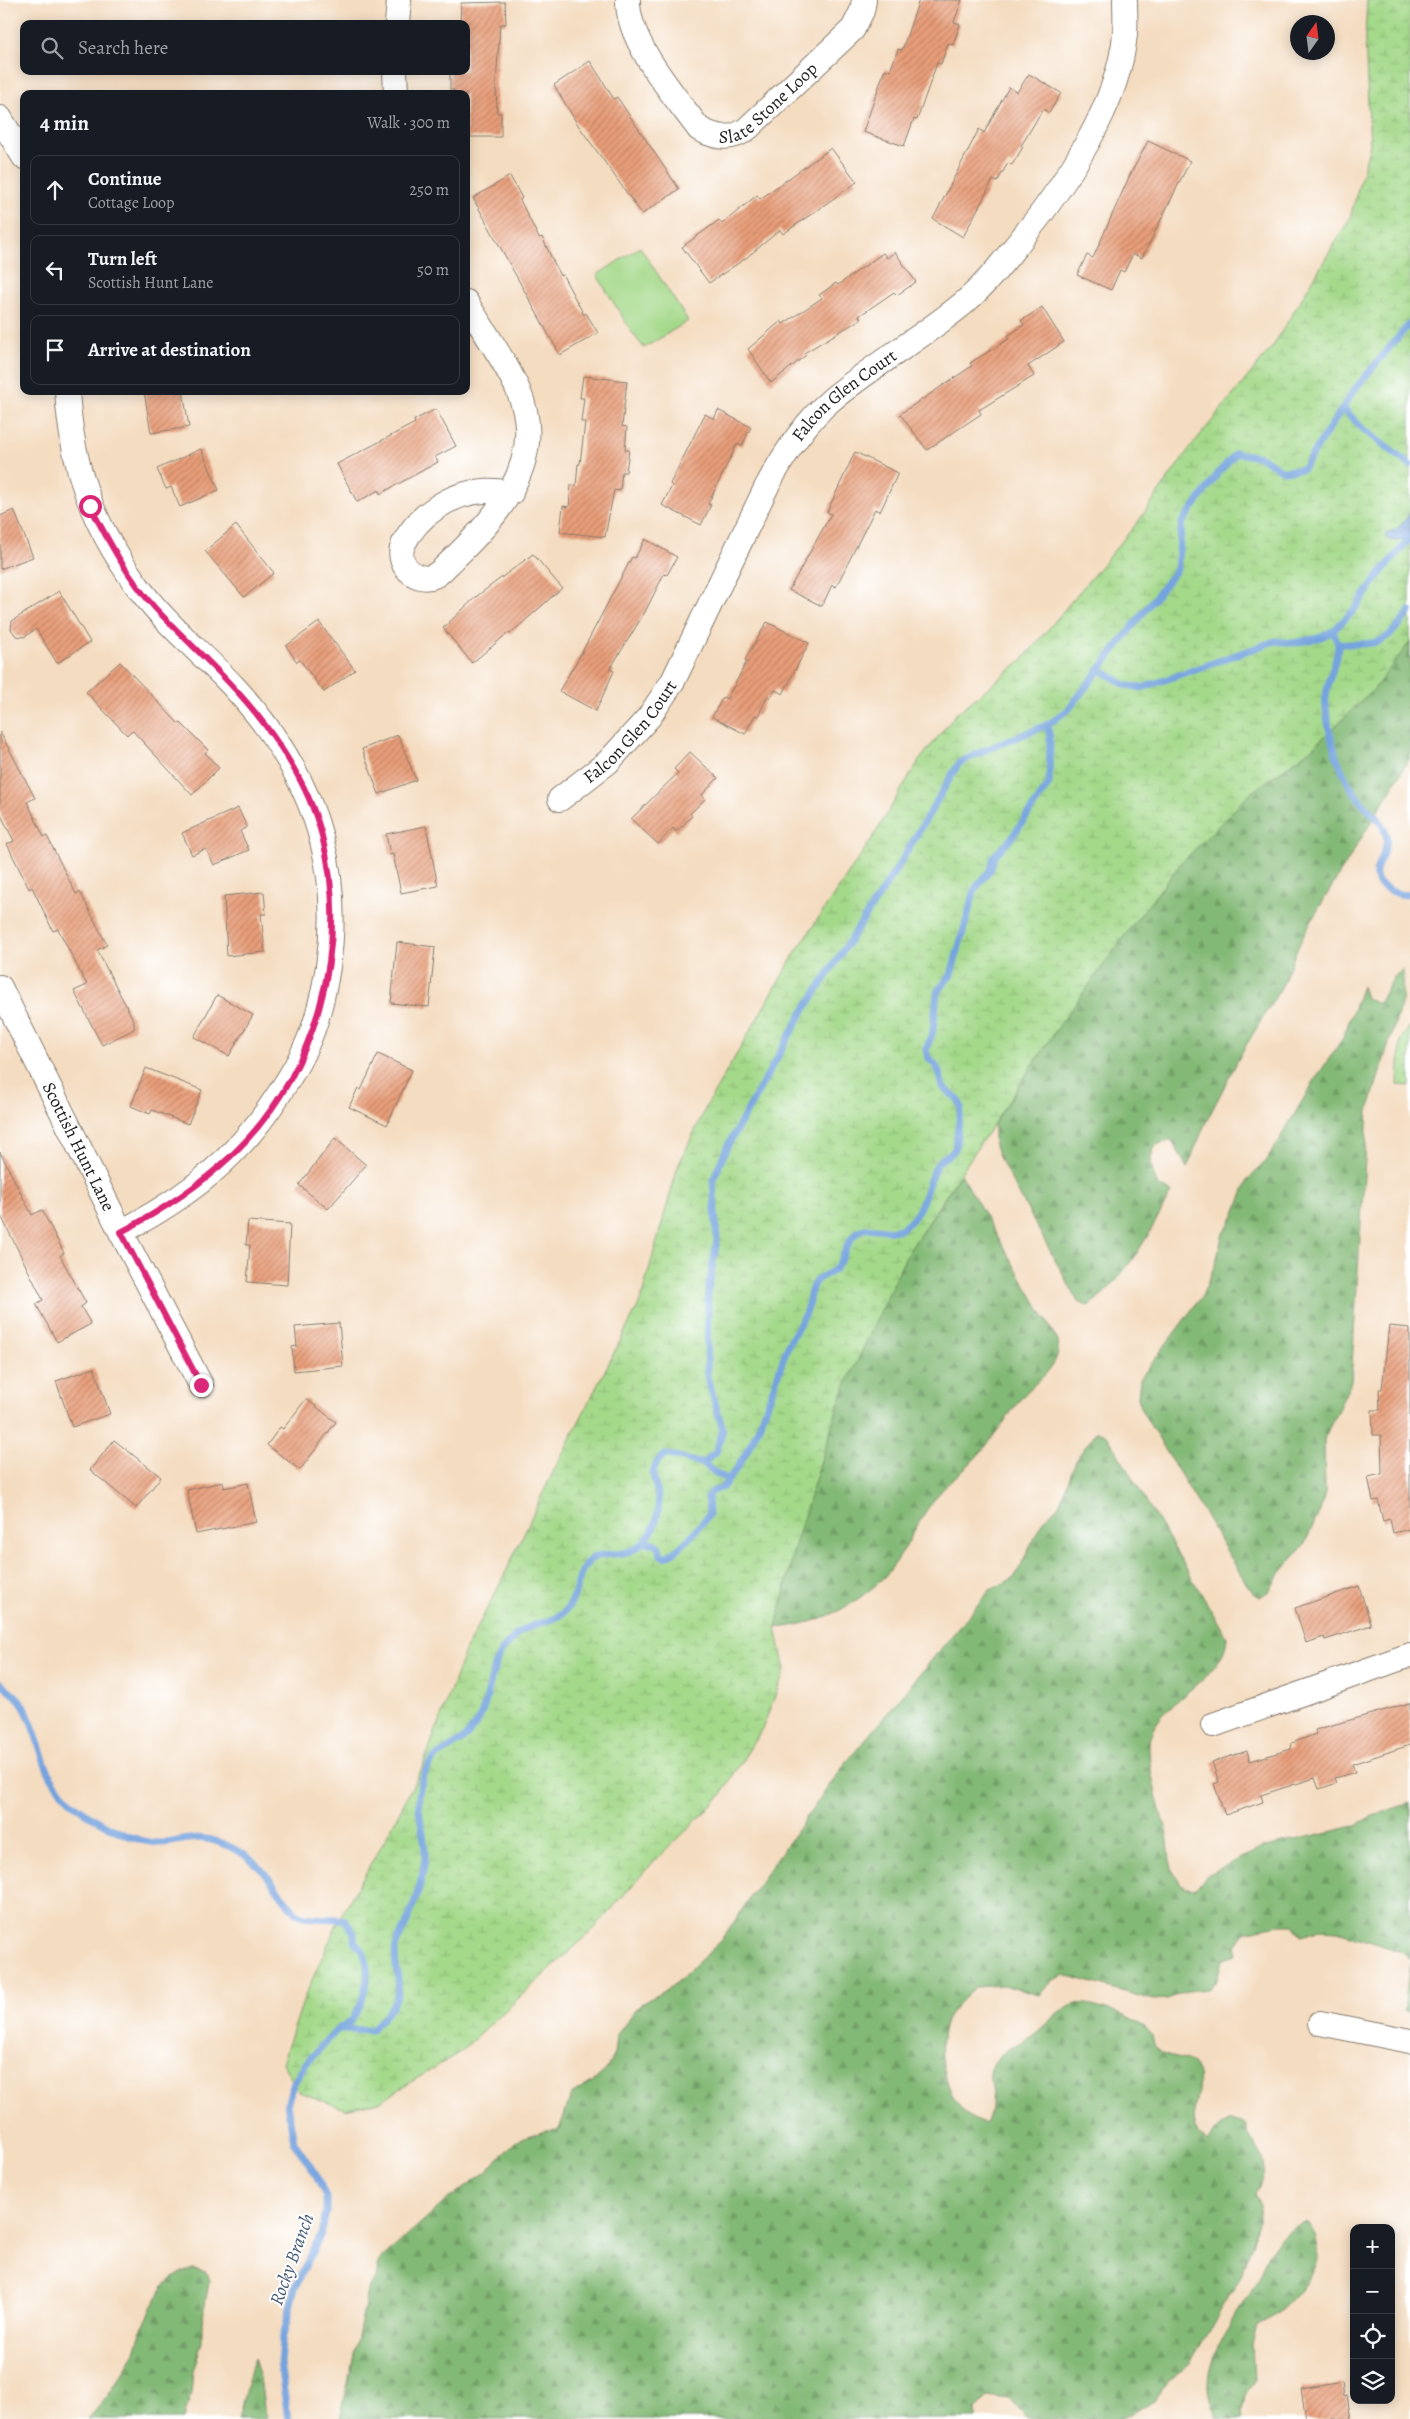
<!DOCTYPE html>
<meta charset="utf-8">
<style>
body{margin:0;font-family:Alegreya,serif;background:#242831;color:#f1f3f6}
.controls{position:absolute;right:15px;bottom:15px;display:grid;overflow:hidden;border-radius:10px;box-shadow:0 2px 12px #0003}
.controls button{width:45px;height:45px;display:grid;place-items:center;padding:0;border:0;border-bottom:1px solid #363941;background:#171b24;color:#f1f3f6;font:25px sans-serif}
.compass{position:absolute;left:1290px;top:15px;width:45px;height:45px;border-radius:50%;background:#171b24;box-shadow:0 2px 12px #0003;rotate:14deg}
.stop{position:absolute;width:15px;height:15px;margin:-11px;border:4px solid #db2777;border-radius:50%;background:#fff}
.stop.end{background:#db2777;border-color:#fff;box-shadow:0 1px 5px #0008}
.list{margin:0;padding:0;list-style:none}
h2{display:flex;justify-content:space-between;align-items:center;height:65px;margin:0;padding:0 20px;font-size:21px}
h2 small{font-size:16px;font-weight:400;color:#9ea1a6}
.list li{display:grid;grid-template-columns:32px 1fr auto;gap:15px;align-items:center;box-sizing:border-box;height:70px;margin:0 10px 10px;padding:0 10px;border:1px solid #363941;border-radius:10px}
.list b{display:block;font-size:19px;white-space:nowrap}
.list p{margin:0;font-size:16px;white-space:nowrap;color:#9ea1a6}
.list em{font-size:16px;font-style:normal;color:#9ea1a6}
.icon{flex:none;width:28px;height:28px;fill:none;stroke:currentColor;stroke-width:2;stroke-linecap:round;stroke-linejoin:round}
.map{position:relative;flex:none;width:1410px;height:2419px;overflow:hidden}
.search{position:absolute;background:#171b24;box-shadow:0 2px 12px #0003;left:20px;top:20px;width:450px;height:55px;display:flex;align-items:center;gap:12px;box-sizing:border-box;padding:0 18px;border-radius:10px;color:#9ea1a6;font-size:19px}
.panel{position:absolute;background:#171b24;box-shadow:0 2px 12px #0003;left:20px;top:90px;width:450px;height:305px;border-radius:10px}
.map>svg:first-child{display:block}
.green{fill:url(#green-dots);stroke:#607a53}
.forest{fill:url(#forest-firs);stroke:#506a49}
.wetland{fill:url(#wetland-marsh);stroke:#607a53}
.pitch{fill:#a4d98a;stroke:#607a53}
.water{fill:url(#water-waves);stroke:#48607d}
.lines{fill:none;stroke-linecap:round;stroke-linejoin:round}
.stream{stroke:#75a3de;stroke-width:7}
.building{fill:url(#building-hatch)}
.minor-casing{stroke:#887c6e;stroke-width:26}
.minor{stroke:#fff;stroke-width:24}
.route{stroke:#db2777;stroke-width:6}
.labels{text-anchor:middle;stroke-width:4;stroke-linejoin:round;paint-order:stroke}
.street-label{font-size:18px;fill:#1c1c1c;stroke:#fff}
.water-label{font-size:19px;font-style:italic;fill:#445973;stroke:#fff}
</style>
<div class="map">
<svg width="1410" height="2419" viewBox="0 0 1410 2419">
<defs>
<pattern id="green-dots" width="8" height="8" patternUnits="userSpaceOnUse" patternTransform="scale(1.25)"><rect width="8" height="8" fill="#a4d98a"/><path d="M2 2h.1M6 6h.1" fill="none" stroke="#8dba76" stroke-width="1.8" stroke-linecap="round"/></pattern>
<pattern id="forest-firs" width="22" height="20" patternUnits="userSpaceOnUse" patternTransform="scale(1.25)"><rect width="22" height="20" fill="#83b976"/><path d="M5 1l3.5 6h-7zM16 11l3.5 6h-7z" fill="#719e66"/></pattern>
<pattern id="wetland-marsh" width="20" height="14" patternUnits="userSpaceOnUse" patternTransform="scale(1.25)"><rect width="20" height="14" fill="#a4d98a"/><path d="M1 5h8M5 5V1M11 12h8M15 12V8" fill="none" stroke="#8dba76"/></pattern>
<pattern id="water-waves" width="16" height="10" patternUnits="userSpaceOnUse" patternTransform="scale(1.25)"><rect width="16" height="10" fill="#75a3de"/><path d="M0 5q4-4 8 0t8 0" fill="none" stroke="#5f84b3"/></pattern>
<pattern id="building-hatch" width="6" height="6" patternUnits="userSpaceOnUse" patternTransform="scale(1.25)"><rect width="6" height="6" fill="#e99e79"/><path d="M-1 1l2-2M0 6l6-6M5 7l2-2" fill="none" stroke="#bc8062"/></pattern>
</defs>
<rect width="100%" height="100%" fill="#fff"/>
<filter id="ink" filterUnits="userSpaceOnUse"><feTurbulence type="fractalNoise" baseFrequency=".02" numOctaves="2"/><feDisplacementMap in="SourceGraphic" scale="10" xChannelSelector="R" yChannelSelector="G"/><feConvolveMatrix kernelMatrix="1 2 1 2 8 2 1 2 1" color-interpolation-filters="sRGB"/></filter>
<filter id="wash" filterUnits="userSpaceOnUse"><feTurbulence type="fractalNoise" baseFrequency=".0096" numOctaves="4" result="noise"/><feDisplacementMap in="SourceGraphic" scale="20" xChannelSelector="R" yChannelSelector="G"/><feGaussianBlur stdDeviation="1.12" result="paint"/><feColorMatrix in="noise" values="0 0 0 0 0 0 0 0 0 0 0 0 0 0 0 0 0 1.4 0 .05"/><feComposite in="paint" operator="in"/></filter>
<g filter="url(#wash)">
<rect width="100%" height="100%" fill="#f4dcc0"/>
<path class="green" d="M1410 1026V1086L1398 1085 1400 1041Z"/>
<g class="forest">
<path d="M1410 642V758L1311 921 1296 951 1282 986 1242 1052 1205 1124 1187 1168 1172 1140 1156 1145C1147 1158 1152 1172 1158 1186L1171 1192C1153 1229 1123 1283 1088 1306L1078 1302 1000 1159 994 1143V1124L1054 1033 1133 924 1182 862 1252 792 1310 750 1374 689Z"/>
<path d="M1403 969 1402 1001 1368 1111 1351 1382 1324 1439 1325 1492 1320 1511 1304 1545 1281 1572 1269 1591 1260 1597 1254 1594 1246 1583 1143 1413 1138 1398 1140 1379 1202 1296 1216 1262 1223 1233 1234 1216 1248 1180 1267 1160 1316 1078 1343 1038 1362 986 1366 998 1379 1003 1394 977Z"/>
<path d="M961 1174 1058 1341C1063 1367 1033 1382 1019 1401 1006 1418 995 1437 980 1453 965 1470 946 1483 933 1501 913 1527 903 1561 878 1583 846 1611 818 1624 776 1628L795 1545 841 1396 907 1254Z"/>
<path d="M1097 1431 1108 1437 1227 1637C1225 1679 1162 1698 1150 1737 1145 1756 1159 1808 1165 1827 1173 1853 1163 1862 1184 1887L1195 1889 1207 1875 1262 1848 1354 1826 1372 1816 1410 1803V1960L1402 1952 1338 1931 1320 1930 1302 1936 1294 1925H1278L1244 1932 1235 1946 1237 1955 1222 1960 1216 1982 1208 1989 1188 1991 1167 1999 1153 2000 1065 1975 1053 1980 1039 1995 1003 1985 975 1987C966 1997 949 2010 945 2023 936 2052 945 2099 970 2117 974 2120 980 2122 984 2124 1002 2100 984 2084 992 2066 1002 2047 1022 2045 1037 2032 1049 2022 1060 2008 1077 2004 1090 2000 1142 2021 1150 2032 1154 2037 1152 2044 1157 2049 1166 2059 1186 2054 1194 2066 1208 2086 1185 2115 1197 2132 1200 2136 1205 2139 1209 2142 1215 2131 1218 2126 1231 2120L1245 2124C1254 2155 1278 2158 1255 2193L1261 2203 1259 2223 1241 2276 1191 2361 1169 2381 1155 2401 1121 2419H1027L1010 2399 988 2396 976 2411V2419H340L369 2286 376 2278 379 2262 402 2240 448 2199 486 2172 516 2141 545 2131 559 2130 571 2095 592 2082 606 2070 614 2054 616 2036 639 2005 673 1986 722 1940 765 1875 844 1765 990 1590 1014 1578 1044 1520 1059 1505 1077 1458Z"/>
<path d="M1410 1962V2011L1404 2010Z"/>
<path d="M1305 2222C1312 2225 1313 2230 1315 2237 1316 2243 1318 2251 1318 2257 1315 2279 1277 2319 1257 2326L1252 2344 1254 2382 1245 2394 1242 2409 1243 2419H1217C1213 2408 1208 2398 1208 2386 1208 2347 1242 2312 1258 2279 1265 2266 1266 2252 1277 2241 1284 2233 1296 2227 1305 2222Z"/>
<path d="M193 2269 206 2272 209 2282 202 2322V2342L193 2371 191 2393 184 2419H88L108 2396 134 2355 142 2329 163 2286 179 2273Z"/>
<path d="M254 2358 260 2379 266 2419H238Z"/>
</g>
<path class="wetland" d="M1367 0H1410V642L1374 689 1310 750 1252 792 1182 862 1133 924 1054 1033 907 1254 841 1396 795 1545 776 1628 785 1670 763 1727 719 1798 645 1871 594 1929 460 2052 379 2102 345 2109 299 2092 282 2063 305 1996 340 1917 386 1838 422 1768 465 1651 501 1582 550 1478 640 1302 678 1166 706 1107 797 950 871 840 918 762 956 714 1023 659 1138 522 1189 449 1273 346 1350 218 1370 145 1365 39Z"/>
<path class="pitch" d="M640 247 688 321 644 348 631 331 597 275Z"/>
<path class="water" d="M1410 512V538C1401 541 1393 543 1385 537L1388 532C1398 531 1405 521 1410 512Z"/>
<g class="lines">
<g class="stream">
<path d="M1343 408 1363 429 1410 465"/>
<path d="M1333 631C1334 635 1338 641 1338 645 1337 666 1323 686 1326 709 1330 741 1339 773 1358 798 1367 810 1382 819 1386 834 1392 855 1358 876 1389 890 1397 893 1401 896 1410 894"/>
<path d="M1338 644C1380 644 1384 646 1410 611"/>
<path d="M1099 669 1125 685 1142 688 1275 641 1293 643 1319 638 1333 631 1354 610 1380 574 1410 538"/>
<path d="M703 1463 718 1475 729 1479C759 1440 771 1393 787 1348 792 1335 803 1321 806 1311 810 1301 809 1291 815 1282 821 1274 831 1275 836 1268 845 1256 847 1237 861 1230 875 1224 892 1237 905 1226 926 1210 925 1183 938 1163 943 1156 951 1156 955 1149L961 1107 959 1101 943 1087 939 1072 935 1064 928 1058 926 1050 933 1031 937 994 940 988 951 975 975 889 991 869 994 856 1010 840 1049 784 1050 737 1047 725"/>
<path d="M644 1543H655L659 1547 661 1555 665 1557C682 1550 698 1528 709 1514L708 1497 711 1492 723 1487 729 1479"/>
<path d="M0 1683C7 1689 17 1695 22 1703 46 1744 35 1774 79 1808 101 1824 135 1844 163 1843 171 1843 180 1840 189 1839 207 1836 228 1845 243 1854 265 1867 279 1895 296 1913 313 1922 328 1916 345 1920L354 1933V1941L363 1951 367 1964V1981L361 2004 351 2021 338 2029 305 2064 293 2085 287 2104 294 2142 316 2175 326 2197V2212L321 2234 295 2287 282 2341 280 2363 288 2419"/>
<path d="M338 2029 371 2030C382 2020 396 2006 398 1990 400 1975 392 1961 396 1945 398 1938 403 1931 406 1925 414 1903 424 1879 425 1856 426 1832 415 1813 420 1789 429 1746 448 1757 470 1732 491 1708 487 1676 501 1652 505 1646 511 1640 516 1635 529 1622 554 1624 566 1610 579 1596 576 1572 590 1560 603 1549 623 1561 643 1543 656 1531 661 1509 657 1491 655 1482 651 1475 655 1466 656 1462 661 1458 665 1455 679 1455 689 1462 703 1463L716 1452 723 1429 707 1377 708 1292 717 1240 713 1180 727 1147 801 1015 899 865 959 763 983 751 1047 725 1068 710 1177 569 1182 523 1220 471 1236 453 1261 457 1283 471 1303 469 1354 390 1410 323"/>
</g>
</g>
<g id="blocks">
<g class="building">
<path d="M919 0H962L954 22 960 24 953 45 948 43 941 64 937 63 917 120 914 119 904 146 863 132 885 69 890 71 898 49 902 50Z"/>
<path d="M505 2 506 24H500L496 84 497 113H501V137H466V94H454V90H450V71H466V24H460L461 3Z"/>
<path d="M590 61 614 99 617 97 679 189 642 214 578 125 554 85Z"/>
<path d="M1029 74 1061 93 1049 113 1043 109 1021 146 1023 147 1012 165 1008 163 997 182 993 180 963 237 933 219 979 129 984 133 1009 87 1017 92Z"/>
<path d="M1148 141 1190 161 1142 258 1133 254 1124 272 1120 270 1111 290 1077 275 1087 255 1093 258 1129 177Z"/>
<path d="M831 148 857 182 783 234 780 230 746 258 709 283 682 247 719 220 722 224 757 195 760 199Z"/>
<path d="M510 176 522 198 520 200 539 238 542 237 560 276 562 274 584 315 586 313 598 333 560 355 473 198Z"/>
<path d="M895 252 916 282 897 295 894 292 859 316 861 319 804 353 806 355 771 383 748 349 781 321 783 324 822 298 819 295 836 283 838 285 883 253 887 258Z"/>
<path d="M1042 307 1064 342 1028 366 1034 376 979 410 981 414 927 450 900 414 972 366 970 363 1009 339 1007 336 1024 325 1021 321Z"/>
<path d="M583 376 627 381 622 426 627 427 625 450H629L626 472H622L620 491 614 490 605 537 560 532 563 506 569 507 571 485 576 486 578 464H580L585 422H581L584 398H580Z"/>
<path d="M144 391H183L189 427 151 433Z"/>
<path d="M436 409 456 446 435 457 438 462 380 494 379 490 357 502 337 464 415 423 414 420Z"/>
<path d="M718 410 751 427 742 446 737 444 708 504 711 505 701 525 662 505 672 486 670 484 705 414 714 419Z"/>
<path d="M201 449 219 490 180 507 171 487 166 489 157 469Z"/>
<path d="M855 452 898 473 880 512 875 509 836 587 832 585 822 606 789 590 831 514 827 512Z"/>
<path d="M14 510 33 557 0 569V516Z"/>
<path d="M236 525 274 573 244 597 205 551Z"/>
<path d="M645 539 677 557 667 575 664 574 645 612 610 669 614 671 596 711 559 691 581 654 632 557 635 558Z"/>
<path d="M533 554 562 588 510 634 508 633 472 663 443 628 477 596Z"/>
<path d="M59 591 90 642 57 663 36 629 24 637 16 636 11 629 12 621Z"/>
<path d="M319 622 355 670 324 692 300 660 297 662 286 646Z"/>
<path d="M767 622 809 643 783 694 775 690 771 698 768 696 758 716 755 715 745 734 712 717 723 697 727 699 747 661 745 660Z"/>
<path d="M120 662 179 724 181 723 208 750 205 753 219 768 192 795 132 730 127 735 86 692Z"/>
<path d="M0 732 35 798 27 802 44 837 47 836 76 894 80 892 107 945 97 950 134 1021V1029L102 1045 74 991 87 985 58 929 53 931 32 887 29 889 7 844 14 841 0 813Z"/>
<path d="M398 735 416 780 379 794 362 749Z"/>
<path d="M690 752 718 778 702 795 705 799 690 814 692 816 676 832 673 828 658 844 631 819 678 773 674 769Z"/>
<path d="M238 808 247 827 240 831 249 850 214 865 206 849 192 855 182 833Z"/>
<path d="M426 826 438 886 401 893 393 854 390 855 386 834Z"/>
<path d="M264 892 266 914H261L265 952 227 956 224 896Z"/>
<path d="M397 942 435 947 429 1007 391 1003Z"/>
<path d="M217 995 253 1015 229 1056 194 1037Z"/>
<path d="M378 1054 412 1070 387 1125 349 1107 358 1088 361 1090Z"/>
<path d="M146 1068 202 1090 188 1124 152 1110 150 1114 131 1106Z"/>
<path d="M335 1138 366 1165 328 1209 299 1185Z"/>
<path d="M0 1152 32 1215 42 1210 64 1253 60 1256 86 1303 81 1307 91 1324 57 1342 36 1304 43 1300 0 1214Z"/>
<path d="M248 1221 290 1224 287 1285 247 1282 250 1245H246Z"/>
<path d="M339 1323 343 1366 294 1371 292 1347 297 1346 295 1327Z"/>
<path d="M1389 1326 1410 1328V1529L1393 1533 1390 1519 1383 1521 1378 1500 1373 1501 1368 1477 1382 1474 1381 1435H1373L1372 1410H1380L1379 1389H1382Z"/>
<path d="M94 1368 110 1414 72 1427 56 1381Z"/>
<path d="M306 1399 336 1422 300 1470 267 1445 280 1427 283 1429Z"/>
<path d="M114 1440 161 1477 136 1508 90 1470Z"/>
<path d="M223 1482 224 1488 248 1483 256 1522 196 1534 187 1490Z"/>
<path d="M1359 1586 1371 1625 1325 1640 1324 1637 1306 1643 1295 1608Z"/>
<path d="M1410 1703V1745L1352 1764 1355 1772 1335 1778 1337 1783 1319 1789 1315 1778 1261 1795 1263 1802 1225 1815 1214 1784 1219 1782 1212 1762 1247 1751 1250 1761 1291 1749 1292 1743 1316 1734 1315 1730Z"/>
<path d="M1342 2382 1344 2397 1347 2396 1351 2419H1306L1301 2389Z"/>
</g>
</g>
</g>
<g filter="url(#ink)">
<use href="#blocks" fill-opacity="0" stroke="#887c6e" stroke-width="1"/>
<g class="lines">
<defs>
<g id="minor">
<path id="s1" d="M628 0C627 42 675 96 699 129 717 138 732 141 748 128L853 29 862 11 864 0"/>
<path d="M397 24 399 0"/>
<path d="M395 71 396 94"/>
<path d="M0 118 24 157"/>
<path d="M466 302C483 330 506 362 518 390 551 465 491 523 441 571 423 589 394 567 403 545 417 515 451 493 484 491 493 490 502 492 511 493"/>
<path d="M67 391C72 467 91 522 136 584 163 622 201 652 233 686 322 782 353 891 317 1017 309 1045 295 1070 279 1094 238 1158 188 1197 121 1232"/>
<path id="s2" d="M560 799 608 762 649 717 673 681 766 488C783 456 803 424 831 400 873 365 922 338 965 302 987 283 1005 260 1023 237 1066 184 1119 104 1125 34 1126 23 1125 11 1125 0"/>
<path id="s3" d="M0 987 121 1232 201 1385"/>
<path d="M1213 1725 1410 1655"/>
<path d="M1320 2023 1410 2041"/>
</g>
</defs>
<use href="#minor" class="minor-casing"/>
<use href="#minor" class="minor"/>
</g>
</g>
<g class="lines" filter="url(#ink)">
<path class="route" d="M90 506C109 542 128 578 155 608 192 647 233 682 265 725 289 757 312 797 322 836 351 949 316 1075 231 1156 198 1187 161 1211 121 1232L201 1385"/>
</g>
<g class="labels">
<g class="street-label">
<text dy="6" stroke="none"><textPath href="#s1" startOffset="232">Slate Stone Loop</textPath></text>
<text dy="6" stroke="none"><textPath href="#s2" startOffset="502">Falcon Glen Court</textPath></text>
<text dy="6" stroke="none"><textPath href="#s2" startOffset="98">Falcon Glen Court</textPath></text>
<text dy="6" stroke="none"><textPath href="#s3" startOffset="178">Scottish Hunt Lane</textPath></text>
</g>
<g class="water-label">
<text transform="translate(291 2259) rotate(-70)" y="7">Rocky Branch</text>
</g>
</g>
</svg>
<div class="controls">
<button>+</button>
<button>−</button>
<button><svg class="icon" aria-label="locate" viewBox="0 0 24 24"><circle cx="12" cy="12" r="6"/><path d="M12 2v4M12 18v4M2 12h4M18 12h4"/></svg></button>
<button><svg class="icon" aria-label="layers" viewBox="0 0 24 24"><path d="M12 4l9 5-9 5-9-5zM3 14l9 5 9-5"/></svg></button>
</div>
<svg class="compass" viewBox="-18 -18 36 36"><path d="M0-13l5 13h-10z" fill="#e53935"/><path d="M0 13l5-13h-10z" fill="#9ea1a6"/></svg>
<div class="stop" style="left:90px;top:506px"></div>
<div class="stop end" style="left:201px;top:1385px"></div>
<div class="search"><svg class="icon" aria-label="search" viewBox="0 0 24 24"><circle cx="10" cy="10" r="6"/><path d="M15 15l6 6"/></svg>Search here</div>
<section class="panel">
<h2>4 min<small>Walk · 300 m</small></h2>
<ul class="list">
<li><svg class="icon" aria-label="ahead" viewBox="0 0 24 24"><path d="M12 20V5M6 11l6-6 6 6"/></svg><div><b>Continue</b><p>Cottage Loop</p></div><em>250 m</em></li>
<li><svg class="icon" aria-label="left" viewBox="0 0 24 24"><path d="M17 20v-9H6M10 6l-5 5 5 5"/></svg><div><b>Turn left</b><p>Scottish Hunt Lane</p></div><em>50 m</em></li>
<li><svg class="icon" aria-label="arrive" viewBox="0 0 24 24"><path d="M6 21V4h12l-3 4 3 4H6"/></svg><div><b>Arrive at destination</b></div></li>
</ul>
</section>
</div>
